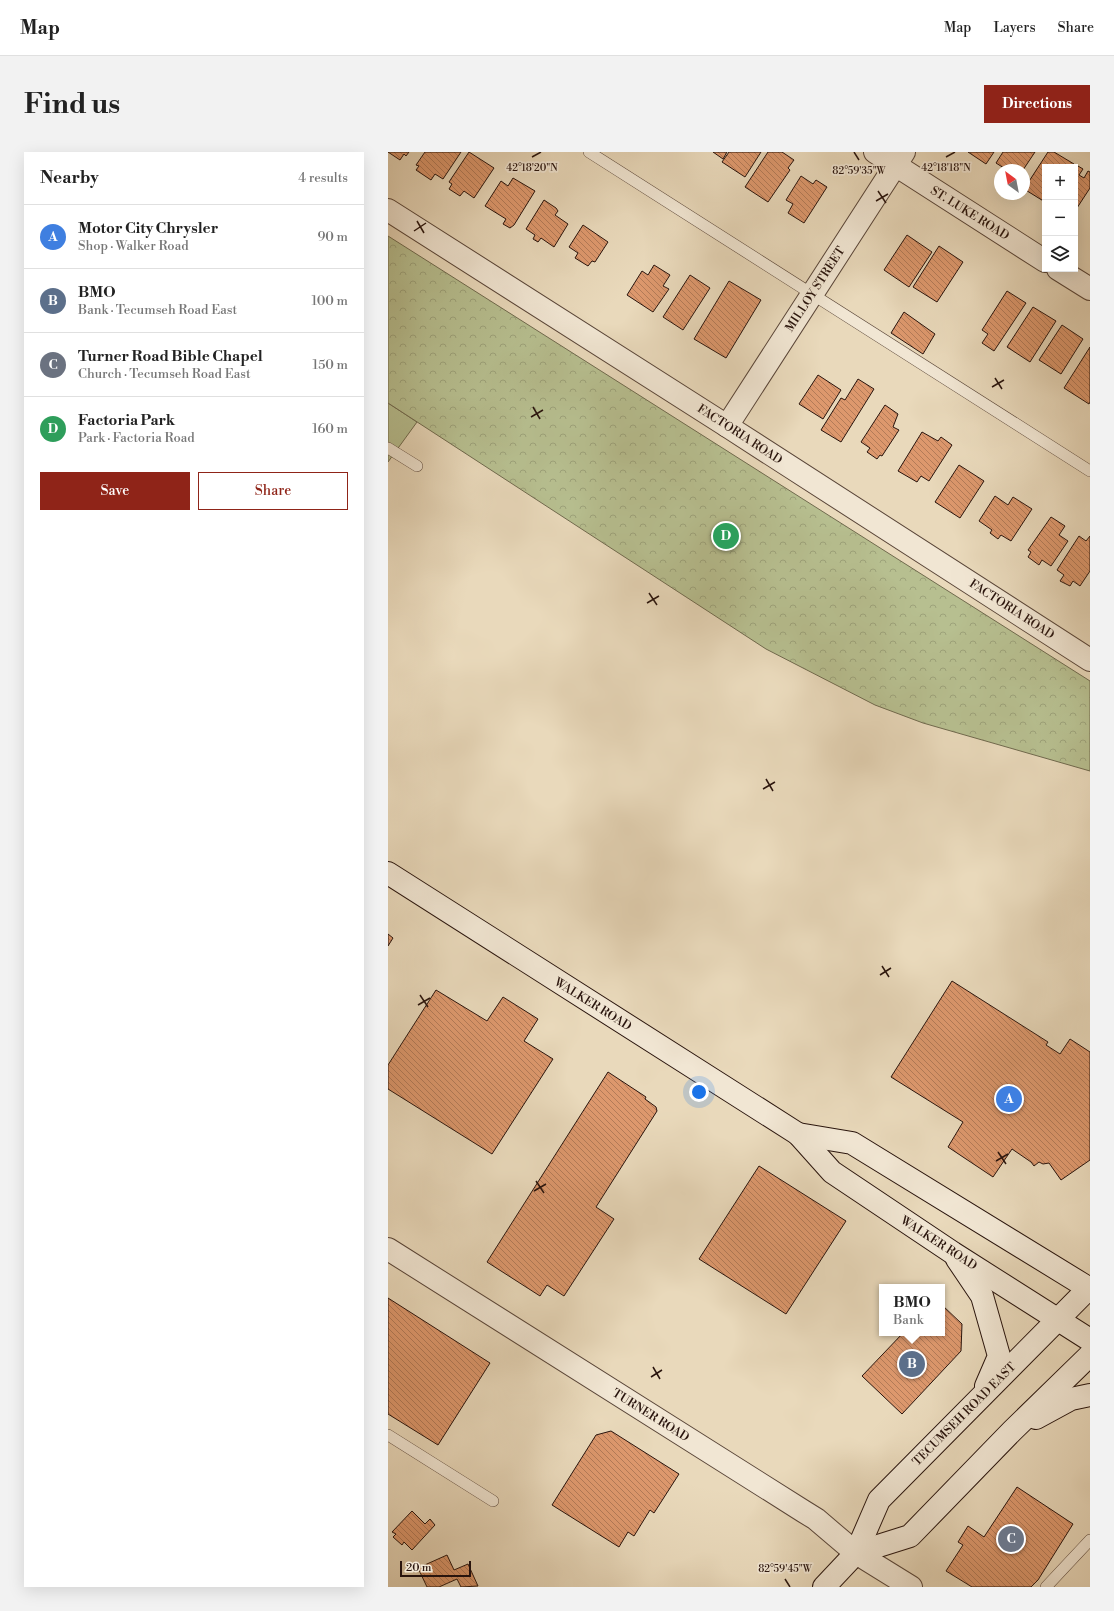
<!DOCTYPE html>
<meta charset="utf-8">
<style>
body{margin:0;font-family:"Libre Bodoni",serif;background:#f2f2f2;color:#222}
.controls{position:absolute;right:12px;top:12px;display:grid;overflow:hidden;border-radius:0px;box-shadow:0 4px 16px #0002}
.controls button{width:36px;height:36px;display:grid;place-items:center;padding:0;border:0;border-bottom:1px solid #e0e0e0;background:#fff;color:#222;font:20px sans-serif}
.compass{position:absolute;left:606px;top:12px;width:36px;height:36px;border-radius:50%;background:#fff;box-shadow:0 4px 16px #0002;rotate:328deg}
.scale{position:absolute;left:12px;bottom:10px;width:71px;box-sizing:border-box;padding-left:4px;border:2px solid #29140d;border-top:0;font-size:11px;line-height:14px;white-space:nowrap;color:#29140d;-webkit-text-stroke:3px #f1e6d3;paint-order:stroke}
.you{position:absolute;left:311px;top:940px;width:14px;height:14px;margin:-10px;border:3px solid #fff;border-radius:50%;background:#1a73e8;box-shadow:0 0 0 6px #1a73e833}
.badge{display:grid;place-items:center;width:26px;height:26px;border-radius:50%;background:#8f2418;color:#fff;font-size:13px;font-weight:700}
.pin{position:absolute;translate:-50% -50%;border:2px solid #fff;box-shadow:0 1px 4px #0006}
.popup{position:absolute;left:491px;top:1132px;width:66px;height:52px;box-sizing:border-box;display:grid;place-content:center;border-radius:0px;background:#fff;filter:drop-shadow(0 1px 3px #0005);font-size:13px;white-space:nowrap;color:#767676}
.popup b{font-size:15px;color:#222}
.popup::after{content:'';position:absolute;left:50%;top:100%;margin-left:-8px;border:8px solid transparent;border-top-color:#fff}
.list{margin:0;padding:0;list-style:none}
h2{display:flex;justify-content:space-between;align-items:center;height:52px;margin:0;padding:0 16px;font-size:17px}
h2 small{font-size:13px;font-weight:400;color:#767676}
.list li{display:grid;grid-template-columns:26px 1fr auto;gap:12px;align-items:center;box-sizing:border-box;height:64px;padding:0 16px;border-top:1px solid #e0e0e0}
.list b{display:block;font-size:15px;white-space:nowrap}
.list p{margin:0;font-size:13px;white-space:nowrap;color:#767676}
.list em{font-size:13px;font-style:normal;color:#767676}
.actions{display:flex;gap:8px;padding:12px 16px}
.actions a{flex:1;padding:9px 0;border:1px solid #8f2418;border-radius:0px;text-align:center;font-size:14px;color:#8f2418}
.actions .main{background:#8f2418;color:#fff}
.icon{flex:none;width:22px;height:22px;fill:none;stroke:currentColor;stroke-width:2;stroke-linecap:round;stroke-linejoin:round}
.map{position:relative;flex:none;width:702px;height:1435px;overflow:hidden;border-radius:0px}
header{display:flex;align-items:center;gap:24px;box-sizing:border-box;height:56px;padding:0 20px;background:#fff;border-bottom:1px solid #e0e0e0}
header strong{font-size:19px}
nav{display:flex;gap:22px;margin-inline-start:auto;font-size:14px}
.intro{display:flex;align-items:center;justify-content:space-between;box-sizing:border-box;height:96px;padding:0 24px}
h1{margin:0;font-size:28px}
.button{padding:10px 18px;border-radius:0px;background:#8f2418;color:#fff;font-size:14px;font-weight:700}
main{display:flex;gap:24px;padding:0 24px}
aside{flex:1;background:#fff;border-radius:0px;box-shadow:0 4px 16px #0002}
.map>svg:first-child{display:block}
.green{fill:#b7bf90;stroke:#706a4e}
.park{fill:url(#park-crowns);stroke:#706a4e}
.building{fill:url(#building-back-hatch);stroke:#29140d}
.lines{fill:none;stroke-linecap:round;stroke-linejoin:round}
.lane-casing{stroke:#594538;stroke-width:12}
.street-casing{stroke:#594538;stroke-width:24}
.secondary-casing{stroke:#29140d;stroke-width:24}
.lane{stroke:#f1e6d3;stroke-width:11}
.street{stroke:#f1e6d3;stroke-width:22}
.secondary{stroke:#f1e6d3;stroke-width:22}
.ticks{fill:none;stroke:#29140d;stroke-width:1.5}
.labels{text-anchor:middle;stroke-width:3.5;stroke-linejoin:round;paint-order:stroke}
.street-label{font-size:12px;fill:#29140d;stroke:#f1e6d3}
.ticks-label{font-size:10px;text-anchor:middle;fill:#29140d;stroke:#f1e6d3;stroke-width:3.5;stroke-linejoin:round;paint-order:stroke}
</style>
<header>
<strong>Map</strong>
<nav><a>Map</a><a>Layers</a><a>Share</a></nav>
</header>
<div class="intro"><h1>Find us</h1><a class="button">Directions</a></div>
<main>
<aside>
<h2>Nearby<small>4 results</small></h2>
<ul class="list">
<li><span class="badge" style="background:#3f7fe0">A</span><div><b>Motor City Chrysler</b><p>Shop · Walker Road</p></div><em>90 m</em></li>
<li><span class="badge" style="background:#5c6f8a">B</span><div><b>BMO</b><p>Bank · Tecumseh Road East</p></div><em>100 m</em></li>
<li><span class="badge" style="background:#6b7280">C</span><div><b>Turner Road Bible Chapel</b><p>Church · Tecumseh Road East</p></div><em>150 m</em></li>
<li><span class="badge" style="background:#2e9e5b">D</span><div><b>Factoria Park</b><p>Park · Factoria Road</p></div><em>160 m</em></li>
</ul>
<div class="actions"><a class="main">Save</a><a>Share</a></div>
</aside>
<div class="map">
<svg width="702" height="1435" viewBox="0 0 702 1435">
<defs>
<pattern id="park-crowns" width="20" height="18" patternUnits="userSpaceOnUse"><rect width="20" height="18" fill="#b7bf90"/><path d="M2 6a3 3 0 1 1 6 0M12 15a3 3 0 1 1 6 0" fill="none" stroke="#9da37b"/></pattern>
<pattern id="building-back-hatch" width="6" height="6" patternUnits="userSpaceOnUse"><rect width="6" height="6" fill="#dd986d"/><path d="M-1 5l2 2M0 0l6 6M5-1l2 2" fill="none" stroke="#b37b58"/></pattern>
</defs>
<rect width="100%" height="100%" fill="#e9d9bb"/>
<filter id="stains"><feTurbulence type="fractalNoise" baseFrequency=".005" numOctaves="4"/><feColorMatrix values="0 0 0 0 .2 0 0 0 0 .09 0 0 0 0 .02 0 0 0 .5 -.17"/></filter>
<radialGradient id="worn" r=".72"><stop offset=".6" stop-color="#630" stop-opacity="0"/><stop offset="1" stop-color="#630" stop-opacity=".3"/></radialGradient>
<path class="green" d="M0 251 29 270 0 310Z"/>
<path class="park" d="M0 84 702 529V619L535 571 487 553 378 497 0 251Z"/>
<g class="building">
<path d="M0 0H21L18 4 16 2 12 8Z"/>
<path d="M37 0H73L55 27 47 22 43 28 28 18 31 14 28 13Z"/>
<path d="M81 0 106 16 86 46 76 39 72 44 61 37 64 32 61 30Z"/>
<path d="M325 0H339L335 7Z"/>
<path d="M341 0H373L357 25 334 10Z"/>
<path d="M380 0H394L406 8 400 16 402 18 380 50 357 35Z"/>
<path d="M580 0H606L598 12Z"/>
<path d="M615 0H647L635 18H619L608 11Z"/>
<path d="M660 0H666L686 12 684 15H657V50L636 37Z"/>
<path d="M690 14 695 17 691 23 696 26 700 19 702 20V36L687 59V19Z"/>
<path d="M413 24 425 32 428 28 439 35 416 71 400 61 405 52 398 48Z"/>
<path d="M125 26 147 39 126 73 122 76 115 72 118 67 97 54 113 29 120 34Z"/>
<path d="M156 48 168 56 170 59 167 63 180 72 166 95 153 86 150 90 145 87 147 83 138 77Z"/>
<path d="M195 73 220 90 207 110 204 109 200 114 187 106 190 101 181 95Z"/>
<path d="M519 83 544 100 521 135 496 118Z"/>
<path d="M551 94 575 110 549 150 525 135Z"/>
<path d="M266 113 282 123 275 134 281 137 265 160 239 143 254 119 260 123Z"/>
<path d="M302 123 322 136 295 178 275 165Z"/>
<path d="M341 129 373 148 338 206 306 187Z"/>
<path d="M619 139 638 151 606 199 594 191 600 182 594 178Z"/>
<path d="M645 155 668 169 642 210 619 195Z"/>
<path d="M516 160 547 182 535 202 503 181Z"/>
<path d="M674 173 695 187 673 222 651 208Z"/>
<path d="M702 195V250L701 252 676 236Z"/>
<path d="M430 223 453 238 435 267 411 252Z"/>
<path d="M470 227 486 237 453 290 433 278 453 246 457 248Z"/>
<path d="M497 253 510 262 505 275 511 278 494 304 492 303 489 307 479 300 482 296 473 290Z"/>
<path d="M534 280 550 289 553 285 564 293 541 329 533 324 529 330 510 319Z"/>
<path d="M571 313 596 329 572 366 547 350Z"/>
<path d="M607 344 620 353 625 345 644 357 623 389 613 383 610 387 602 381 604 378 591 369Z"/>
<path d="M663 365 677 374 671 383 680 389 663 414 654 408 651 413 640 405 643 400 640 398Z"/>
<path d="M691 384 698 389 702 384V419L692 434 685 429 682 434 672 429 676 423 669 418Z"/>
<path d="M0 782 5 786 0 794Z"/>
<path d="M564 829 660 890 658 893 672 902 682 887 702 900V1008L673 1028 661 1011 655 1012 651 1010 646 1014 643 1010 624 997 605 1025 560 995 575 970 503 925Z"/>
<path d="M48 838 99 869 115 845 150 867 136 889 165 907 104 1002 0 937V913Z"/>
<path d="M220 920 258 945 257 947 268 955 269 959 208 1055 226 1067 176 1144 159 1133 152 1144 99 1110Z"/>
<path d="M371 1014 458 1069 398 1162 311 1107Z"/>
<path d="M0 1146 102 1211 50 1293 0 1262Z"/>
<path d="M554 1153 574 1172 573 1199 514 1262 474 1224 515 1181H554Z"/>
<path d="M223 1279 291 1322 266 1361 262 1358 246 1384 240 1380 231 1395 164 1353 208 1283Z"/>
<path d="M629 1335 685 1372 650 1428 643 1435H584L558 1419 575 1393 570 1390 580 1374 596 1385Z"/>
<path d="M24 1359 37 1372 42 1367 47 1373 24 1398 16 1390 14 1393 5 1385 8 1382 4 1380Z"/>
<path d="M59 1403 66 1418 80 1412 90 1434 73 1435 69 1427 51 1435H39L30 1416Z"/>
</g>
<g class="lines">
<defs>
<g id="lane">
<path d="M201 0 702 319"/>
<path d="M0 296 29 314"/>
<path d="M0 1283 105 1349"/>
<path d="M658 1435 702 1388"/>
</g>
<g id="street">
<path d="M487 0 657 109"/>
<path d="M0 58 339 274 702 508"/>
<path d="M670 117 702 137"/>
<path d="M339 274 516 0"/>
<path d="M0 1097 415 1359 428 1367 468 1401 523 1435"/>
</g>
<g id="secondary">
<path d="M0 721 410 982 444 1020 565 1101 702 1188"/>
<path d="M410 982 464 991 702 1137"/>
<path d="M569 1107 594 1144 611 1204 598 1234"/>
<path d="M648 1266 683 1247 702 1243"/>
<path d="M468 1401 522 1384 624 1279 702 1203"/>
<path d="M436 1435 468 1401 491 1348 702 1135"/>
</g>
</defs>
<use href="#lane" class="lane-casing"/>
<use href="#street" class="street-casing"/>
<use href="#secondary" class="secondary-casing"/>
<use href="#lane" class="lane"/>
<use href="#street" class="street"/>
<use href="#secondary" class="secondary"/>
</g>
<path class="ticks" d="M466 0 471 8M144 5 153 0M558 5 567 0M490 39 498 51M488 49 500 42M29 69 36 81M26 79 38 71M607 226 614 237M604 235 616 228M145 255 152 267M143 265 155 258M261 441 269 453M259 451 271 444M378 627 385 639M375 637 387 630M494 814 501 825M492 823 503 816M32 843 40 855M30 853 42 846M610 1000 618 1012M608 1009 620 1002M148 1029 156 1041M146 1039 158 1032M265 1215 272 1227M263 1225 274 1218M397 1427 402 1435"/>
<g class="labels">
<g class="street-label">
<text transform="translate(582 61) rotate(32)" y="4">ST. LUKE ROAD</text>
<text transform="translate(427 137) rotate(-57)" y="4">MILLOY STREET</text>
<text transform="translate(352 282) rotate(33)" y="4">FACTORIA ROAD</text>
<text transform="translate(624 457) rotate(33)" y="4">FACTORIA ROAD</text>
<text transform="translate(205 852) rotate(32)" y="4">WALKER ROAD</text>
<text transform="translate(551 1091) rotate(33)" y="4">WALKER ROAD</text>
<text transform="translate(576 1262) rotate(-45)" y="4">TECUMSEH ROAD EAST</text>
<text transform="translate(263 1263) rotate(32)" y="4">TURNER ROAD</text>
</g>
</g>
<g class="ticks-label">
<text x="144" y="19">42°18'20"N</text>
<text x="558" y="19">42°18'18"N</text>
<text x="471" y="22">82°59'35"W</text>
<text x="397" y="1420">82°59'45"W</text>
</g>
<rect width="100%" height="100%" filter="url(#stains)"/>
<rect width="100%" height="100%" fill="url(#worn)"/>
</svg>
<div class="controls">
<button>+</button>
<button>−</button>
<button><svg class="icon" aria-label="layers" viewBox="0 0 24 24"><path d="M12 4l9 5-9 5-9-5zM3 14l9 5 9-5"/></svg></button>
</div>
<svg class="compass" viewBox="-18 -18 36 36"><path d="M0-13l5 13h-10z" fill="#e53935"/><path d="M0 13l5-13h-10z" fill="#767676"/></svg>
<div class="scale">20 m</div>
<div class="you"></div>
<div class="pin badge" style="left:621px;top:947px;background:#3f7fe0">A</div>
<div class="pin badge" style="left:524px;top:1212px;background:#5c6f8a">B</div>
<div class="popup"><b>BMO</b>Bank</div>
<div class="pin badge" style="left:623px;top:1387px;background:#6b7280">C</div>
<div class="pin badge" style="left:338px;top:384px;background:#2e9e5b">D</div>
</div>
</main>
